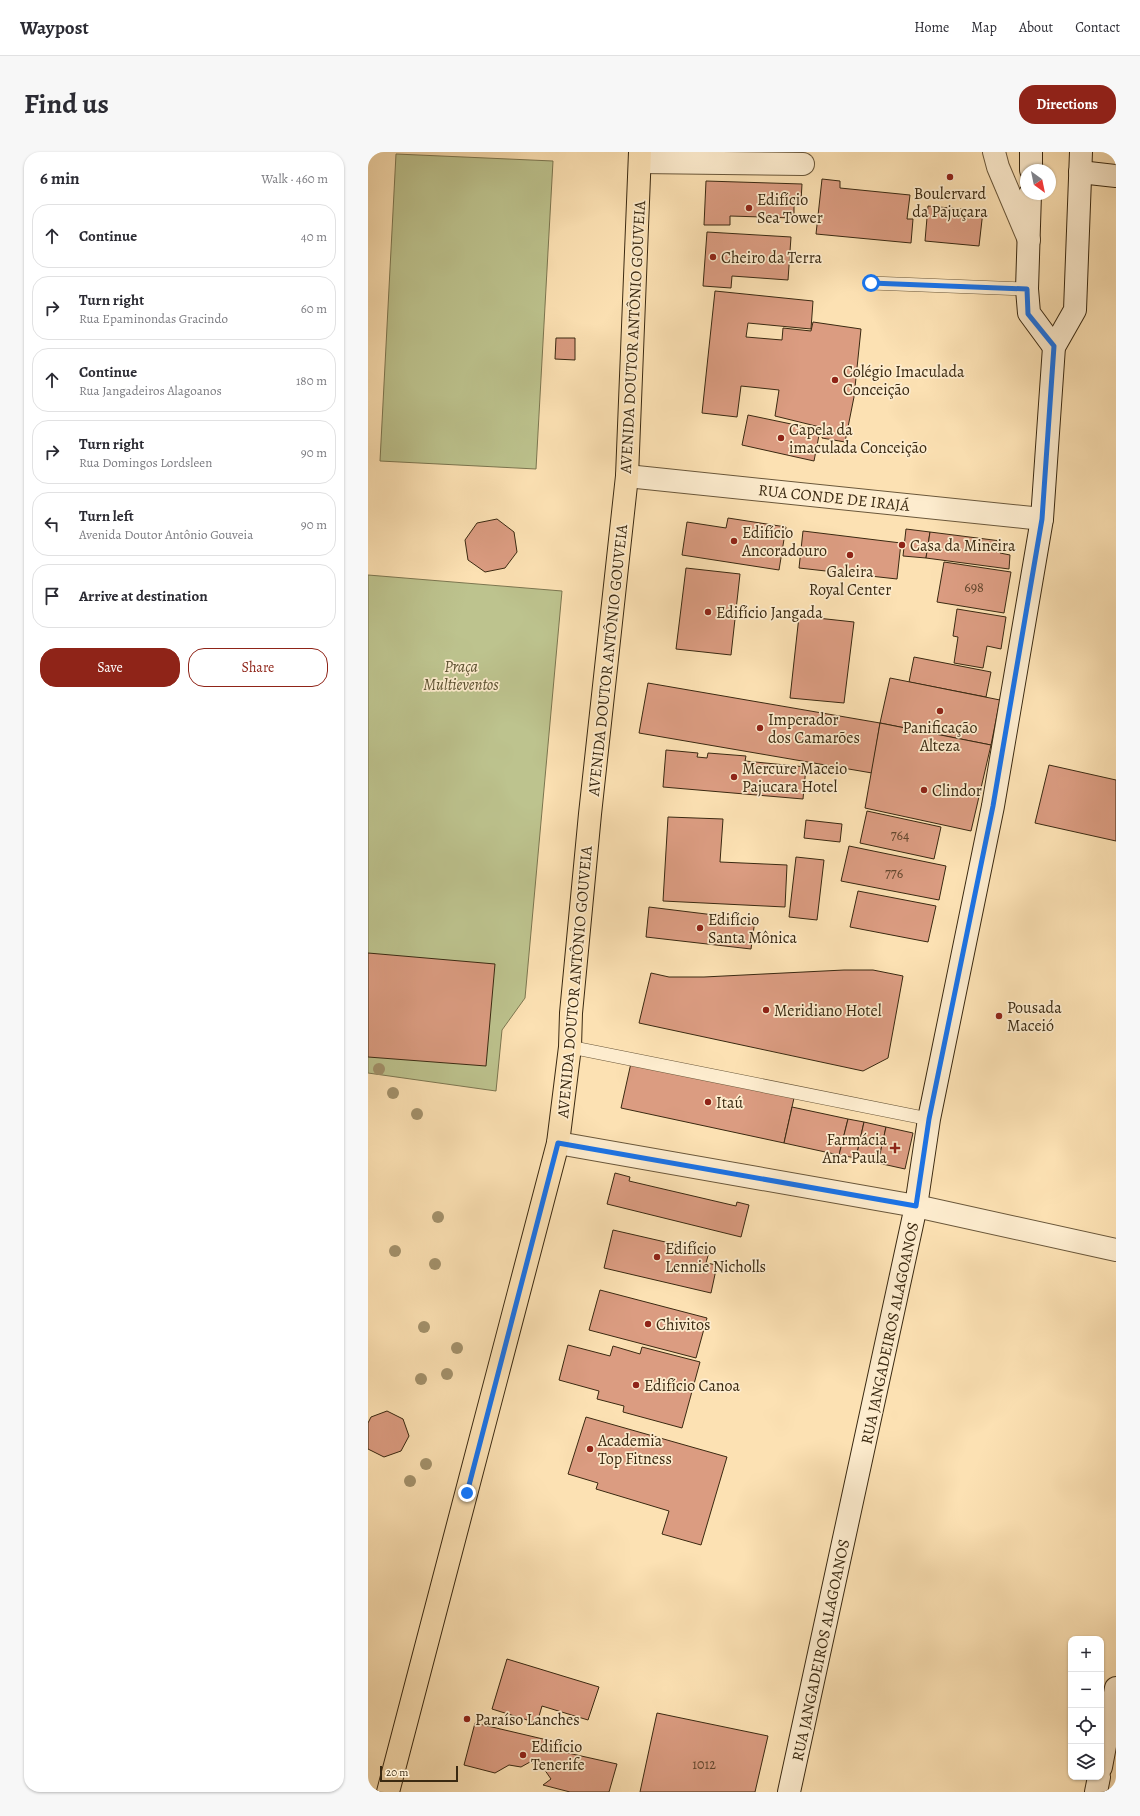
<!DOCTYPE html>
<meta charset="utf-8">
<style>
body{margin:0;font-family:Alegreya,serif;background:#f7f7f7;color:#2b2b33}
.controls{position:absolute;right:12px;bottom:12px;display:grid;overflow:hidden;border-radius:8px;box-shadow:0 1px 3px #0004}
.controls button{width:36px;height:36px;display:grid;place-items:center;padding:0;border:0;border-bottom:1px solid #e1e1e2;background:#fff;color:#2b2b33;font:20px sans-serif}
.compass{position:absolute;left:652px;top:12px;width:36px;height:36px;border-radius:50%;background:#fff;box-shadow:0 1px 3px #0004;rotate:147deg}
.scale{position:absolute;left:12px;bottom:10px;width:78px;box-sizing:border-box;padding-left:4px;border:2px solid #3a2911;border-top:0;font-size:11px;line-height:14px;white-space:nowrap;color:#3a2911;-webkit-text-stroke:3px #fdecce;paint-order:stroke}
.stop{position:absolute;width:12px;height:12px;margin:-9px;border:3px solid #1a73e8;border-radius:50%;background:#fff}
.stop.end{background:#1a73e8;border-color:#fff;box-shadow:0 1px 4px #0008}
.list{margin:0;padding:0;list-style:none}
h2{display:flex;justify-content:space-between;align-items:center;height:52px;margin:0;padding:0 16px;font-size:17px}
h2 small{font-size:13px;font-weight:400;color:#7c7c81}
.list li{display:grid;grid-template-columns:26px 1fr auto;gap:12px;align-items:center;box-sizing:border-box;height:64px;margin:0 8px 8px;padding:0 8px;border:1px solid #e1e1e2;border-radius:16px}
.list b{display:block;font-size:15px;white-space:nowrap}
.list p{margin:0;font-size:13px;white-space:nowrap;color:#7c7c81}
.list em{font-size:13px;font-style:normal;color:#7c7c81}
.actions{display:flex;gap:8px;padding:12px 16px}
.actions a{flex:1;padding:9px 0;border:1px solid #8f2418;border-radius:16px;text-align:center;font-size:14px;color:#8f2418}
.actions .main{background:#8f2418;color:#fff}
.icon{flex:none;width:22px;height:22px;fill:none;stroke:currentColor;stroke-width:2;stroke-linecap:round;stroke-linejoin:round}
.map{position:relative;flex:none;width:748px;height:1640px;overflow:hidden;border-radius:16px}
header{display:flex;align-items:center;gap:24px;box-sizing:border-box;height:56px;padding:0 20px;background:#fff;border-bottom:1px solid #e1e1e2}
header strong{font-size:19px}
nav{display:flex;gap:22px;margin-inline-start:auto;font-size:14px}
.intro{display:flex;align-items:center;justify-content:space-between;box-sizing:border-box;height:96px;padding:0 24px}
h1{margin:0;font-size:28px}
.button{padding:10px 18px;border-radius:16px;background:#8f2418;color:#fff;font-size:14px;font-weight:700}
main{display:flex;gap:24px;padding:0 24px}
aside{flex:1;background:#fff;border-radius:16px;box-shadow:0 1px 3px #0004}
.map>svg:first-child{display:block}
.green{fill:#bdc38e;stroke:#7c7650}
.building{fill:#db9c81;stroke:#3a2911}
.lines{fill:none;stroke-linecap:round;stroke-linejoin:round}
.lane-casing{stroke:#6a573a;stroke-width:14}
.street-casing{stroke:#6a573a;stroke-width:24}
.secondary-casing{stroke:#3a2911;stroke-width:24}
.primary-casing{stroke:#3a2911;stroke-width:24}
.lane{stroke:#fdecce;stroke-width:13}
.street{stroke:#fdecce;stroke-width:22}
.secondary{stroke:#fdecce;stroke-width:22}
.primary{stroke:#fce1b3;stroke-width:22}
.tree{fill:#a3916b}
.route{stroke:#1a73e8;stroke-width:5}
.poi-dot{fill:#8f2418;stroke:#fdecce;stroke-width:1.5}
.labels{text-anchor:middle;stroke-width:3.5;stroke-linejoin:round;paint-order:stroke}
.number-label{font-size:14px;fill:#62462d}
.poi-label{font-size:16px;fill:#3a2911;stroke:#fdecce;text-anchor:start}
.street-label{font-size:16px;fill:#3a2911;stroke:#fdecce}
.park-label{font-size:16px;font-style:italic;fill:#5b5030;stroke:#fdecce}
</style>
<header>
<strong>Waypost</strong>
<nav><a>Home</a><a>Map</a><a>About</a><a>Contact</a></nav>
</header>
<div class="intro"><h1>Find us</h1><a class="button">Directions</a></div>
<main>
<aside>
<h2>6 min<small>Walk · 460 m</small></h2>
<ul class="list">
<li><svg class="icon" aria-label="ahead" viewBox="0 0 24 24"><path d="M12 20V5M6 11l6-6 6 6"/></svg><div><b>Continue</b></div><em>40 m</em></li>
<li><svg class="icon" aria-label="right" viewBox="0 0 24 24"><path d="M7 20v-9h11M14 6l5 5-5 5"/></svg><div><b>Turn right</b><p>Rua Epaminondas Gracindo</p></div><em>60 m</em></li>
<li><svg class="icon" aria-label="ahead" viewBox="0 0 24 24"><path d="M12 20V5M6 11l6-6 6 6"/></svg><div><b>Continue</b><p>Rua Jangadeiros Alagoanos</p></div><em>180 m</em></li>
<li><svg class="icon" aria-label="right" viewBox="0 0 24 24"><path d="M7 20v-9h11M14 6l5 5-5 5"/></svg><div><b>Turn right</b><p>Rua Domingos Lordsleen</p></div><em>90 m</em></li>
<li><svg class="icon" aria-label="left" viewBox="0 0 24 24"><path d="M17 20v-9H6M10 6l-5 5 5 5"/></svg><div><b>Turn left</b><p>Avenida Doutor Antônio Gouveia</p></div><em>90 m</em></li>
<li><svg class="icon" aria-label="arrive" viewBox="0 0 24 24"><path d="M6 21V4h12l-3 4 3 4H6"/></svg><div><b>Arrive at destination</b></div></li>
</ul>
<div class="actions"><a class="main">Save</a><a>Share</a></div>
</aside>
<div class="map">
<svg width="748" height="1640" viewBox="0 0 748 1640">
<rect width="100%" height="100%" fill="#fce1b3"/>
<filter id="stains"><feTurbulence type="fractalNoise" baseFrequency=".005" numOctaves="4"/><feColorMatrix values="0 0 0 0 .2 0 0 0 0 .09 0 0 0 0 .02 0 0 0 .5 -.17"/></filter>
<radialGradient id="worn" r=".72"><stop offset=".6" stop-color="#630" stop-opacity="0"/><stop offset="1" stop-color="#630" stop-opacity=".3"/></radialGradient>
<g class="green">
<path d="M28 2 185 9 168 317 12 309Z"/>
<path d="M0 423 194 439 157 846 134 878 128 939 0 921Z"/>
</g>
<g class="building">
<path d="M454 27 472 29V36L542 43 539 67H545L543 91 448 82Z"/>
<path d="M338 29 434 32 433 49 426 48V66L362 64V73H336Z"/>
<path d="M560 54 615 59 611 94 557 89Z"/>
<path d="M339 80 423 85 420 128 364 124 363 136 335 134Z"/>
<path d="M347 139 445 149 443 177 380 171 378 185 414 188 415 176 443 179 445 170 493 177 486 245 477 290 454 286 456 276 407 264 411 238 373 234 369 265 334 261Z"/>
<path d="M188 186H207V208L187 207Z"/>
<path d="M380 263 452 278 446 309 374 293Z"/>
<path d="M360 366 418 375 411 418 314 403 319 370 358 376Z"/>
<path d="M129 367 146 380 149 400 137 416 117 420 100 408 97 388 109 371Z"/>
<path d="M538 377 562 380 558 406 535 404Z"/>
<path d="M435 379 533 391 529 427 431 416Z"/>
<path d="M562 380 633 389 632 401 642 403 641 417 558 406Z"/>
<path d="M576 410 643 420 636 461 569 450Z"/>
<path d="M318 416 372 422 363 503 308 497Z"/>
<path d="M589 457 638 465 633 497 619 494 615 516 586 511 590 485 585 484Z"/>
<path d="M431 464 486 470 476 551 422 546Z"/>
<path d="M546 505 623 520 618 545 541 530Z"/>
<path d="M522 526 632 548 623 593 512 571Z"/>
<path d="M280 531 512 571 504 621 271 581Z"/>
<path d="M512 571 623 593 603 679 497 656Z"/>
<path d="M298 598 330 601 329 605 339 606 340 601 378 604 377 609 438 615 435 647 295 635Z"/>
<path d="M681 613 748 628V689L667 671Z"/>
<path d="M499 659 573 675 566 707 492 691Z"/>
<path d="M300 665 355 667 352 710 419 713 417 755 295 749Z"/>
<path d="M438 668 474 672 472 690 436 686Z"/>
<path d="M481 694 578 714 571 748 473 729Z"/>
<path d="M428 705 456 708 449 768 421 765Z"/>
<path d="M490 739 568 754 560 790 482 775Z"/>
<path d="M281 755 387 768 383 797 278 785Z"/>
<path d="M0 801 127 812 118 914 0 905Z"/>
<path d="M476 818H505L535 824 520 906 495 919 271 871 283 821 301 825H336Z"/>
<path d="M263 911 426 946 416 991 253 956Z"/>
<path d="M424 955 480 967 471 1003 416 991Z"/>
<path d="M480 967 496 970 488 1006 471 1003Z"/>
<path d="M496 970 518 975 510 1011 488 1006Z"/>
<path d="M518 975 545 981 537 1017 510 1011Z"/>
<path d="M247 1021 262 1025 261 1029 368 1054 369 1050 381 1053 373 1085 239 1052Z"/>
<path d="M245 1078 341 1100 338 1111 349 1113 343 1141 236 1116Z"/>
<path d="M232 1138 339 1166 328 1206 221 1178Z"/>
<path d="M200 1193 242 1204 245 1194 272 1202 274 1195 332 1210 314 1276 255 1260 256 1254 229 1247 231 1239 191 1228Z"/>
<path d="M19 1259 35 1267 41 1284 33 1299 16 1305 0 1297V1271L3 1265Z"/>
<path d="M218 1265 359 1305 333 1393 294 1382 301 1359 228 1337 230 1331 200 1322Z"/>
<path d="M139 1507 231 1535 220 1568 174 1554 169 1571 124 1557Z"/>
<path d="M289 1561 400 1584 387 1640H272Z"/>
<path d="M107 1571 192 1591 182 1597 249 1612 241 1640H202L175 1633 183 1627 174 1614 162 1610 153 1615 141 1613 127 1621 96 1613Z"/>
</g>
<g class="lines">
<defs>
<g id="lane">
<path d="M503 131 659 137"/>
<path d="M202 895 561 967"/>
</g>
<g id="street">
<path d="M626 0 630 15 661 88"/>
<path d="M272 10 435 12"/>
<path d="M259 324 674 367"/>
<path d="M190 991 548 1054 748 1098"/>
</g>
<g id="secondary">
<path d="M663 18V0"/>
<path d="M712 20 748 24"/>
<path d="M662 42 659 137 661 161 686 195"/>
<path d="M733 1615 748 1536"/>
<path d="M421 1640 548 1054 561 967 625 654 674 367 686 195 707 158 713 0"/>
<path d="M728 1640 731 1625"/>
</g>
<path id="primary" d="M20 1640 190 991 202 895 203 861 222 662 259 324 272 0"/>
</defs>
<use href="#lane" class="lane-casing"/>
<use href="#street" class="street-casing"/>
<use href="#secondary" class="secondary-casing"/>
<use href="#primary" class="primary-casing"/>
<use href="#lane" class="lane"/>
<use href="#street" class="street"/>
<use href="#secondary" class="secondary"/>
<use href="#primary" class="primary"/>
</g>
<g class="tree">
<circle cx="11" cy="917" r="6"/>
<circle cx="25" cy="941" r="6"/>
<circle cx="49" cy="962" r="6"/>
<circle cx="70" cy="1065" r="6"/>
<circle cx="27" cy="1099" r="6"/>
<circle cx="67" cy="1112" r="6"/>
<circle cx="56" cy="1175" r="6"/>
<circle cx="89" cy="1196" r="6"/>
<circle cx="79" cy="1222" r="6"/>
<circle cx="53" cy="1227" r="6"/>
<circle cx="58" cy="1312" r="6"/>
<circle cx="42" cy="1329" r="6"/>
</g>
<g class="lines">
<path class="route" d="M99 1341 190 991 548 1054 561 967 625 654 674 367 686 194 660 162 659 137 503 131"/>
</g>
<g class="poi-dot">
<circle cx="582" cy="25" r="4"/>
<circle cx="381" cy="56" r="4"/>
<circle cx="345" cy="105" r="4"/>
<circle cx="467" cy="228" r="4"/>
<circle cx="413" cy="286" r="4"/>
<circle cx="366" cy="389" r="4"/>
<circle cx="534" cy="393" r="4"/>
<circle cx="482" cy="403" r="4"/>
<circle cx="340" cy="460" r="4"/>
<circle cx="572" cy="559" r="4"/>
<circle cx="392" cy="576" r="4"/>
<circle cx="366" cy="625" r="4"/>
<circle cx="556" cy="638" r="4"/>
<circle cx="332" cy="776" r="4"/>
<circle cx="398" cy="858" r="4"/>
<circle cx="631" cy="864" r="4"/>
<circle cx="340" cy="950" r="4"/>
<path d="M525 990h4v4h4v4h-4v4h-4v-4h-4v-4h4z"/>
<circle cx="289" cy="1105" r="4"/>
<circle cx="280" cy="1172" r="4"/>
<circle cx="268" cy="1233" r="4"/>
<circle cx="222" cy="1297" r="4"/>
<circle cx="99" cy="1567" r="4"/>
<circle cx="155" cy="1603" r="4"/>
</g>
<g class="labels">
<g class="number-label">
<text x="606" y="440">698</text>
<text x="532" y="688">764</text>
<text x="526" y="726">776</text>
<text x="336" y="1617">1012</text>
</g>
<g class="poi-label">
<text x="582" y="47" text-anchor="middle">Boulervard<tspan x="582" dy="18">da Pajuçara</tspan></text>
<text x="389" y="53">Edifício<tspan x="389" dy="18">Sea Tower</tspan></text>
<text x="353" y="111">Cheiro da Terra</text>
<text x="475" y="225">Colégio Imaculada<tspan x="475" dy="18">Conceição</tspan></text>
<text x="421" y="283">Capela da<tspan x="421" dy="18">imaculada Conceição</tspan></text>
<text x="374" y="386">Edifício<tspan x="374" dy="18">Ancoradouro</tspan></text>
<text x="542" y="399">Casa da Mineira</text>
<text x="482" y="425" text-anchor="middle">Galeira<tspan x="482" dy="18">Royal Center</tspan></text>
<text x="348" y="466">Edifício Jangada</text>
<text x="400" y="573">Imperador<tspan x="400" dy="18">dos Camarões</tspan></text>
<text x="572" y="581" text-anchor="middle">Panificação<tspan x="572" dy="18">Alteza</tspan></text>
<text x="374" y="622">Mercure Maceio<tspan x="374" dy="18">Pajucara Hotel</tspan></text>
<text x="564" y="644">Clindor</text>
<text x="340" y="773">Edifício<tspan x="340" dy="18">Santa Mônica</tspan></text>
<text x="639" y="861">Pousada<tspan x="639" dy="18">Maceió</tspan></text>
<text x="406" y="864">Meridiano Hotel</text>
<text x="348" y="956">Itaú</text>
<text x="519" y="993" text-anchor="end">Farmácia<tspan x="519" dy="18">Ana Paula</tspan></text>
<text x="297" y="1102">Edifício<tspan x="297" dy="18">Lennie Nicholls</tspan></text>
<text x="288" y="1178">Chivitos</text>
<text x="276" y="1239">Edifício Canoa</text>
<text x="230" y="1294">Academia<tspan x="230" dy="18">Top Fitness</tspan></text>
<text x="107" y="1573">Paraíso Lanches</text>
<text x="163" y="1600">Edifício<tspan x="163" dy="18">Tenerife</tspan></text>
</g>
<g class="street-label">
<text transform="translate(264 185) rotate(-87)" y="6">AVENIDA DOUTOR ANTÔNIO GOUVEIA</text>
<text transform="translate(466 345) rotate(6)" y="6">RUA CONDE DE IRAJÁ</text>
<text transform="translate(239 508) rotate(-84)" y="6">AVENIDA DOUTOR ANTÔNIO GOUVEIA</text>
<text transform="translate(206 830) rotate(-85)" y="6">AVENIDA DOUTOR ANTÔNIO GOUVEIA</text>
<text transform="translate(521 1181) rotate(-78)" y="6">RUA JANGADEIROS ALAGOANOS</text>
<text transform="translate(452 1498) rotate(-78)" y="6">RUA JANGADEIROS ALAGOANOS</text>
</g>
<g class="park-label">
<text x="93" y="520">Praça<tspan x="93" dy="18">Multieventos</tspan></text>
</g>
</g>
<rect width="100%" height="100%" filter="url(#stains)"/>
<rect width="100%" height="100%" fill="url(#worn)"/>
</svg>
<div class="controls">
<button>+</button>
<button>−</button>
<button><svg class="icon" aria-label="locate" viewBox="0 0 24 24"><circle cx="12" cy="12" r="6"/><path d="M12 2v4M12 18v4M2 12h4M18 12h4"/></svg></button>
<button><svg class="icon" aria-label="layers" viewBox="0 0 24 24"><path d="M12 4l9 5-9 5-9-5zM3 14l9 5 9-5"/></svg></button>
</div>
<svg class="compass" viewBox="-18 -18 36 36"><path d="M0-13l5 13h-10z" fill="#e53935"/><path d="M0 13l5-13h-10z" fill="#7c7c81"/></svg>
<div class="scale">20 m</div>
<div class="stop" style="left:503px;top:131px"></div>
<div class="stop end" style="left:99px;top:1341px"></div>
</div>
</main>
